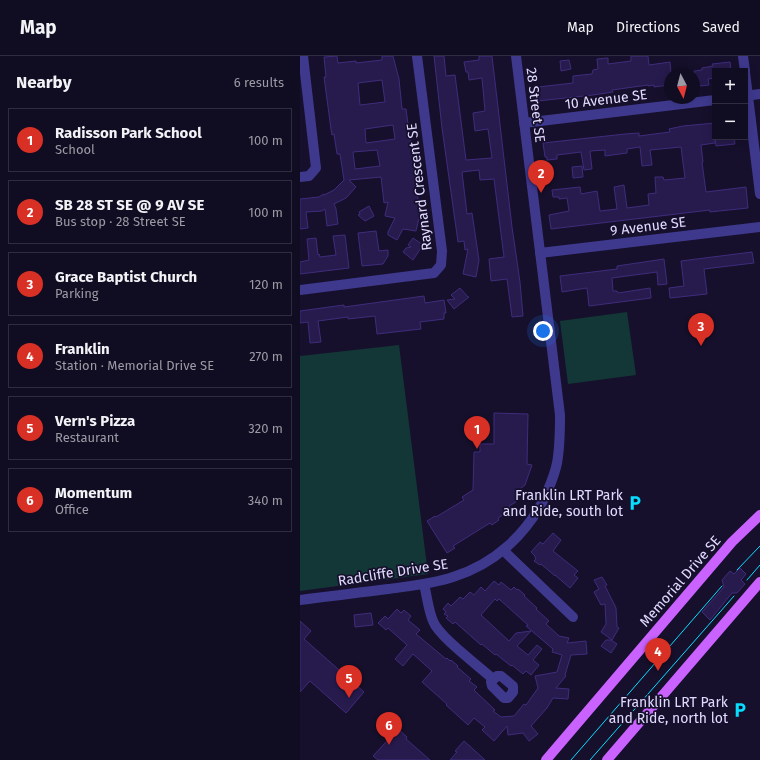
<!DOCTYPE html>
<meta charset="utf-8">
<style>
body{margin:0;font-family:"Fira Sans",sans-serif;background:#19152a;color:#f1f3f6}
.controls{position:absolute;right:12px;top:12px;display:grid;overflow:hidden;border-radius:0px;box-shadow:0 2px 10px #0003}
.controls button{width:36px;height:36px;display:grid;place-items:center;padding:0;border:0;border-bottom:1px solid #302c3f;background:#100c21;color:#f1f3f6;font:20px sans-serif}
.compass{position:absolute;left:364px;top:12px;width:36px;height:36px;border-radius:50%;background:#100c21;box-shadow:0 2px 10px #0003;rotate:173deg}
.you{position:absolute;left:243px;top:275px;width:14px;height:14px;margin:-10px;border:3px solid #fff;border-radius:50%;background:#1a73e8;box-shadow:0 0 0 6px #1a73e833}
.badge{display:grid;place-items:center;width:26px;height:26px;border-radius:50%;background:#d93025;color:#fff;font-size:13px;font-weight:700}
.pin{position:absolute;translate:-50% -33px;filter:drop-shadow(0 1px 2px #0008)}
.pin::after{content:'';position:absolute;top:21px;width:14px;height:12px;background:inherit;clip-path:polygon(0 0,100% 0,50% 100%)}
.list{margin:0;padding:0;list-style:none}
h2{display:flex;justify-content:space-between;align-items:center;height:52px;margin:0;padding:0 16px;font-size:17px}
h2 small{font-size:13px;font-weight:400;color:#9c9ba5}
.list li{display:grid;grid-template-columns:26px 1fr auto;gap:12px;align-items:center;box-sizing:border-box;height:64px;margin:0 8px 8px;padding:0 8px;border:1px solid #302c3f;border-radius:0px}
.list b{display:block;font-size:15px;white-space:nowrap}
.list p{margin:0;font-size:13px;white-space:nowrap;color:#9c9ba5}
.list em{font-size:13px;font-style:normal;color:#9c9ba5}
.map{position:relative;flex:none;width:460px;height:704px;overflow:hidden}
header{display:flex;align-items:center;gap:24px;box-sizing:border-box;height:56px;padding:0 20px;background:#100c21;border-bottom:1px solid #302c3f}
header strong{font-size:19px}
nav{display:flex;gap:22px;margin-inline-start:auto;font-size:14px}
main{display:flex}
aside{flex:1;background:#100c21}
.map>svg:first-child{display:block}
.green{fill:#133737}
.building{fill:#271b4e;stroke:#3f2c7b;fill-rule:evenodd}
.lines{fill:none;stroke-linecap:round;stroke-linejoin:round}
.minor{stroke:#3f398e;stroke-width:10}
.major{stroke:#ca62ff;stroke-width:10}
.tram{stroke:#07ddff;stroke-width:1}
.labels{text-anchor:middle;stroke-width:3.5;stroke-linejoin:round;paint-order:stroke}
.street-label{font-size:14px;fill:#e1dbff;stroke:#16102c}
.poi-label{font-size:14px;fill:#e1dbff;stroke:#16102c;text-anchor:end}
</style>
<header>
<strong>Map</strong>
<nav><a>Map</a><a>Directions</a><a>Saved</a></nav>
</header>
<main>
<aside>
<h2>Nearby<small>6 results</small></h2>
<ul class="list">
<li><span class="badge">1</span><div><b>Radisson Park School</b><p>School</p></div><em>100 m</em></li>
<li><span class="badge">2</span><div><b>SB 28 ST SE @ 9 AV SE</b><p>Bus stop · 28 Street SE</p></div><em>100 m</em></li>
<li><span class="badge">3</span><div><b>Grace Baptist Church</b><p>Parking</p></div><em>120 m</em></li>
<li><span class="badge">4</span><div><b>Franklin</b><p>Station · Memorial Drive SE</p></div><em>270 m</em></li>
<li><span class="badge">5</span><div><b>Vern's Pizza</b><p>Restaurant</p></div><em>320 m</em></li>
<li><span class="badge">6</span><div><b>Momentum</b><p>Office</p></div><em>340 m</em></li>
</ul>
</aside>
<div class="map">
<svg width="460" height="704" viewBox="0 0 460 704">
<rect width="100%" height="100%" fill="#16102c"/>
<g class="green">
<path d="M327 256 336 319 268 328 260 265Z"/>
<path d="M99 289 128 518 0 535V300Z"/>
</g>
<g class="building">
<path d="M37 0 38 7 56 5V7L82 4V0H93L99 23 102 53H106L120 158 116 175 103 173 97 184 88 179V176L95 162 85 160 88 146 84 147 81 121 49 124 56 131 46 142 34 148 36 153 38 168 27 170 25 153 22 155 6 156 8 172 0 173V143L19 141 24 138V139L34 134 44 124 40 98H37L34 78 32 79 31 73 24 21H26L24 1ZM82 24 85 46 60 49 58 27ZM93 69 95 83 66 87 65 73ZM77 94 80 110 55 113 53 96Z"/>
<path d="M134 0H144L146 20 155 19 166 104 192 102 188 73 175 75 173 57 185 55 182 22 169 24 168 16H166L164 6 179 4V0H192L212 171 220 226 223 260 212 261 207 223 191 225 189 203 204 201 194 123 180 124 179 114 162 116 167 158 172 157 179 204 176 221 163 218 168 193 165 194 164 185 158 186 142 72Z"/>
<path d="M331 0H348L349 9 370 6 371 18H370V29L354 31V29L348 30V29L312 34 313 36 293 39 238 45 237 35H238V31L273 27V20L292 18 293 14 298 13 297 3 308 2V8L331 5Z"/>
<path d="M269 4 271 13 261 15 260 5Z"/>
<path d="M430 6 431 15H415V22L408 23 409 29 400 30V29H396L394 15 402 14V12L413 10 412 8Z"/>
<path d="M415 67V87L401 89 403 106H402L406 136 446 131 448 152 419 155 410 156V154L251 173 249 159 269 155 267 142 259 143V141H253L252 134 280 131 281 138 297 135 300 155 317 153 314 131 324 129 327 152 349 149 348 138 356 137 355 121H363L364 124 385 122 381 91 350 94 352 109 342 110 340 91 327 93V97L305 100V94L290 95 292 113 284 114 281 96 257 99V103L247 104V101H245L243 87 325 78 339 77V80L370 76 369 73 383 70Z"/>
<path d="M415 81H434L435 88 416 90Z"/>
<path d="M282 110 283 121 273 122 272 111Z"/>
<path d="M69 150 74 160 65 165 58 159 60 158 59 156Z"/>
<path d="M76 175 79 195 88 194V200L83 208 62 210 58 177Z"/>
<path d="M45 179 49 212 0 218V206L9 204 7 183 16 182 18 199 19 198 20 201 36 199 33 180Z"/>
<path d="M113 182 123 189 113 204 103 196 106 192 111 191 108 189Z"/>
<path d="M452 196 454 207 404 213 407 238 370 242 369 232 384 230 381 205Z"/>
<path d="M364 203 367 228 358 229 357 216 312 222 313 235H317L318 237 350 232 351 242 289 250 287 232 262 236 260 220 317 213V210Z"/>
<path d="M160 232 168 241H169L154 253 147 244 155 243 151 239Z"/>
<path d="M124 240 125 247 144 244 146 257H144V263L120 266 121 273 77 278 75 260 48 263V261L18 265 21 286 10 287 8 266 0 267V255L44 249V251Z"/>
<path d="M194 357 228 358 227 408 232 409 225 429 219 434V439L216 438V446L209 450 211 454 198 462 199 464 192 469 190 467 153 490 155 492 147 497 127 465 135 460 136 461 164 444 162 441 173 434 174 396H180V388H194Z"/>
<path d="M253 477 261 484 253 495 278 515 274 519 278 522 270 532 255 519V520L241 508 240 509 234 505 236 503 235 501V500L231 496 240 486 243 488Z"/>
<path d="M440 512 446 518 441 524 445 528 437 537H432L410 564 402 556 424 531 422 524 430 515 434 518Z"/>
<path d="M302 521 307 529 305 530 316 552 317 571 319 572 312 584 301 576 306 568 305 548 301 549 294 536 299 533 294 524Z"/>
<path d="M194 525 199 529 201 526 211 534 214 531 217 534 218 533 225 539 224 540 237 552 236 553 249 565 246 568 259 580 269 582 267 587 286 585 287 598 271 599 265 619 266 620 256 632 269 633 268 643 253 642 247 652 231 670 238 678 229 685 223 677 208 679 207 670 194 685 182 674 185 671 174 662 168 669 146 649 147 648 122 626 132 615 113 598 103 610 95 603 107 589 88 572 86 574 78 567 85 560 88 563 97 553 101 557 104 554 111 560 108 564 120 574 116 578 146 603 147 602 150 605 151 604 158 610 157 611 171 623 169 625 177 631 174 634 176 636 195 654 193 655 201 661 214 660 224 648 226 649 238 632 235 620 257 616 262 599 252 596 253 593 226 570 228 569 199 543 197 545 195 543 181 559 209 585 216 577 231 575 217 590 228 599 237 589 242 593 233 604 239 609 231 619 226 615 223 618 212 609 211 610 196 598 195 599 182 588 181 589 155 566 153 568 146 562 148 560 144 558 146 556 143 553 148 547 151 550 160 541 163 543 170 536 174 539 181 531 185 535Z"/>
<path d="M71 557 73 569 55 571 54 559Z"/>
<path d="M0 565 11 575 4 583 64 636 46 657 10 625 0 636Z"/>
<path d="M306 584H311L317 588 311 597 301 590Z"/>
<path d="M98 673 107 681 106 683 130 704H78L73 700Z"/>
<path d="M164 685 174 694 185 704H150L157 696 155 695Z"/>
</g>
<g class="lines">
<g class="minor">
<path d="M443 0 445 15"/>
<path d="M445 16 460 138"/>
<path d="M445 40 460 38"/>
<path d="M224 67 415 44"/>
<path d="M0 121 9 120 16 112 3 0"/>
<path d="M240 197 460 171"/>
<path d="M0 234 134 217 141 209 142 195 117 0"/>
<path d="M204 495 273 561"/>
<path d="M124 528C127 540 128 553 133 565 139 581 179 610 193 623"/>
<path d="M0 544C29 540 58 537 88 533 110 530 132 528 153 521 195 508 227 478 246 439 250 429 255 418 257 407 260 391 260 375 260 359L216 0"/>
<path d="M197 620H201L213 630V636L208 642H204L192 630 191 626Z"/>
</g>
<g class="major">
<path d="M246 704 432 486 460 459"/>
<path d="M307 704 460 526"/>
</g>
<g class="tram">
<path d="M437 514 460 490"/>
<path d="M447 524 460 509"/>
<path d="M271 704 422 530"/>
<path d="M290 704 434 540"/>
</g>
</g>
<defs>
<symbol id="parking-bare" viewBox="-9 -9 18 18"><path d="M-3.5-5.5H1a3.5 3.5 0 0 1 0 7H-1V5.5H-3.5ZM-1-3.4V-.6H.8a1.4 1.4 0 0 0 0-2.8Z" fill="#07ddff" stroke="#16102c" stroke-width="2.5" paint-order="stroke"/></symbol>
</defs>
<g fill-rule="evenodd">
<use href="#parking-bare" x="324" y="436" width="22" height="22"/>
<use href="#parking-bare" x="429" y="643" width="22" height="22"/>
</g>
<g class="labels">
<g class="street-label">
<text transform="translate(306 43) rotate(-7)" y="5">10 Avenue SE</text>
<text transform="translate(236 49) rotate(83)" y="5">28 Street SE</text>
<text transform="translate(119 131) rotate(-97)" y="5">Raynard Crescent SE</text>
<text transform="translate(348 170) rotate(-7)" y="5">9 Avenue SE</text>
<text transform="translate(93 516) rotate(-9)" y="5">Radcliffe Drive SE</text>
<text transform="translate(380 525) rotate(-49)" y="5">Memorial Drive SE</text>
</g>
<g class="poi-label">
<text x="323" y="444">Franklin LRT Park<tspan x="323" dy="16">and Ride, south lot</tspan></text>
<text x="428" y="651">Franklin LRT Park<tspan x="428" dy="16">and Ride, north lot</tspan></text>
</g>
</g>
</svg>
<div class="controls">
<button>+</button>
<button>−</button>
</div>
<svg class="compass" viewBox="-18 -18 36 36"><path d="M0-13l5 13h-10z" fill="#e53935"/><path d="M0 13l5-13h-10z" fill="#9c9ba5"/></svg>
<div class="you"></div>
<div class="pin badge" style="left:177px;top:393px">1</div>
<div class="pin badge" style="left:241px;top:137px">2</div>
<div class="pin badge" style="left:401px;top:290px">3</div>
<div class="pin badge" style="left:358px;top:615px">4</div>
<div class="pin badge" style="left:49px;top:642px">5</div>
<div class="pin badge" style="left:89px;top:689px">6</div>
</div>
</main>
